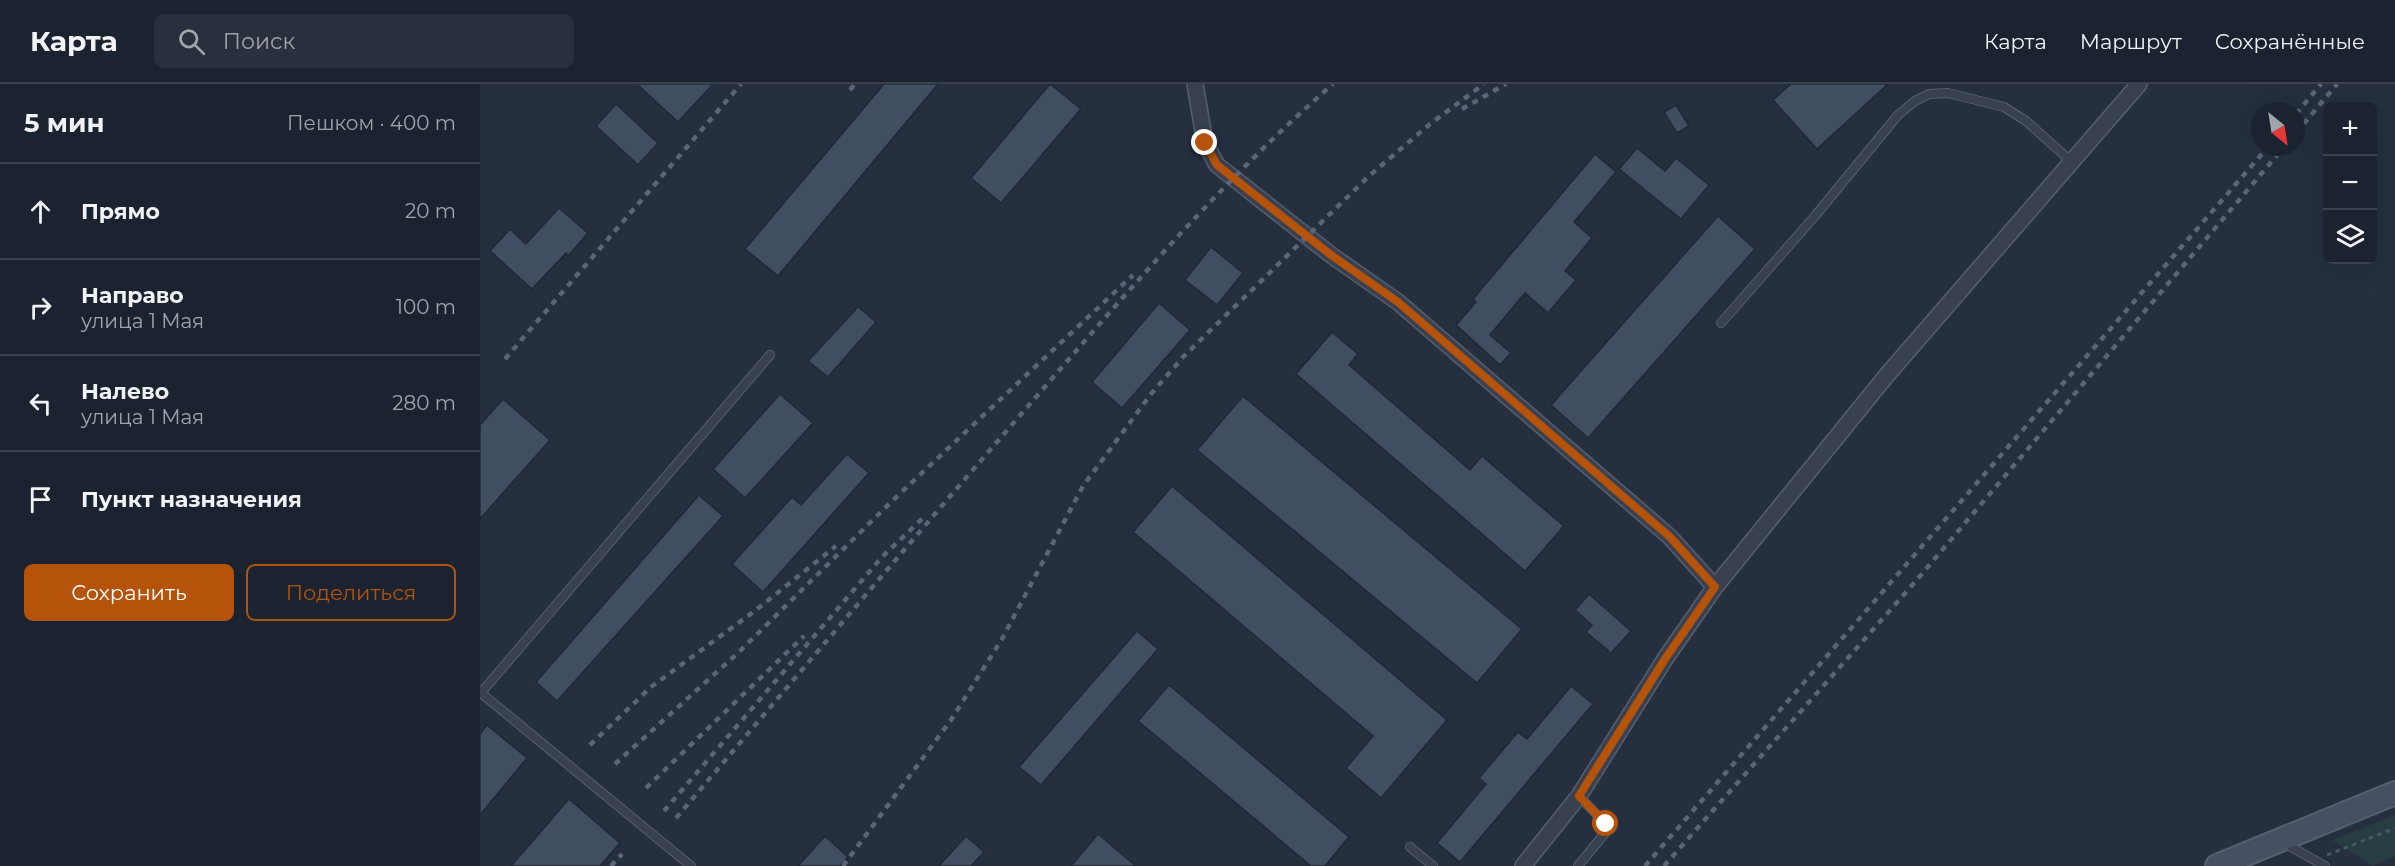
<!DOCTYPE html>
<html lang="ru">
<meta charset="utf-8">
<style>
body{margin:0;font-family:Montserrat,sans-serif;background:#292f3c;color:#f1f3f6}
.controls{position:absolute;right:18px;top:18px;display:grid;overflow:hidden;border-radius:9px;box-shadow:0 6px 24px #0002}
.controls button{width:54px;height:54px;display:grid;place-items:center;padding:0;border:0;border-bottom:2px solid #3a404c;background:#1c2330;color:#f1f3f6;font:30px sans-serif}
.compass{position:absolute;left:1771px;top:18px;width:54px;height:54px;border-radius:50%;background:#1c2330;box-shadow:0 6px 24px #0002;rotate:150deg}
.stop{position:absolute;width:18px;height:18px;margin:-14px;border:4px solid #b45309;border-radius:50%;background:#fff}
.stop.end{background:#b45309;border-color:#fff;box-shadow:0 2px 6px #0008}
.list{margin:0;padding:0;list-style:none}
h2{display:flex;justify-content:space-between;align-items:center;height:78px;margin:0;padding:0 24px;font-size:26px}
h2 small{font-size:20px;font-weight:400;color:#a0a4ab}
.list li{display:grid;grid-template-columns:39px 1fr auto;gap:18px;align-items:center;box-sizing:border-box;height:96px;padding:0 24px;border-top:2px solid #3a404c}
.list b{display:block;font-size:22px;white-space:nowrap}
.list p{margin:0;font-size:20px;white-space:nowrap;color:#a0a4ab}
.list em{font-size:20px;font-style:normal;color:#a0a4ab}
.actions{display:flex;gap:12px;padding:18px 24px}
.actions a{flex:1;padding:14px 0;border:2px solid #b45309;border-radius:9px;text-align:center;font-size:21px;color:#b45309}
.actions .main{background:#b45309;color:#fff}
.icon{flex:none;width:33px;height:33px;fill:none;stroke:currentColor;stroke-width:2;stroke-linecap:round;stroke-linejoin:round}
.map{position:relative;flex:none;width:1915px;height:782px;overflow:hidden}
header{display:flex;align-items:center;gap:36px;box-sizing:border-box;height:84px;padding:0 30px;background:#1c2330;border-bottom:2px solid #3a404c}
header strong{font-size:28px}
nav{display:flex;gap:33px;margin-inline-start:auto;font-size:21px}
.search{width:420px;height:54px;background:#292f3c;display:flex;align-items:center;gap:15px;box-sizing:border-box;padding:0 21px;border-radius:9px;color:#a0a4ab;font-size:22px}
main{display:flex}
aside{flex:1;background:#1c2330}
.map>svg:first-child{display:block}
.green{fill:#273d41}
.building{fill:#414d60;stroke:#202837;stroke-width:1.5}
.lines{fill:none;stroke-linecap:round;stroke-linejoin:round}
.service-casing{stroke:#575f6e;stroke-width:10}
.minor-casing{stroke:#575f6e;stroke-width:18}
.secondary-casing{stroke:#575f6e;stroke-width:26}
.path{stroke:#455a5e;stroke-width:3;stroke-dasharray:4.5 4.5;stroke-linecap:butt}
.service{stroke:#394150;stroke-width:8}
.minor{stroke:#394150;stroke-width:15}
.secondary{stroke:#475063;stroke-width:22}
.rail{stroke:#5b6577;stroke-width:4.5;stroke-dasharray:6 6;stroke-linecap:butt}
.route{stroke:#b45309;stroke-width:8}
</style>
<header>
<strong>Карта</strong>
<div class="search"><svg class="icon" aria-label="search" viewBox="0 0 24 24"><circle cx="10" cy="10" r="6"/><path d="M15 15l6 6"/></svg>Поиск</div>
<nav><a>Карта</a><a>Маршрут</a><a>Сохранённые</a></nav>
</header>
<main>
<aside>
<h2>5 мин<small>Пешком · 400 m</small></h2>
<ul class="list">
<li><svg class="icon" aria-label="ahead" viewBox="0 0 24 24"><path d="M12 20V5M6 11l6-6 6 6"/></svg><div><b>Прямо</b></div><em>20 m</em></li>
<li><svg class="icon" aria-label="right" viewBox="0 0 24 24"><path d="M7 20v-9h11M14 6l5 5-5 5"/></svg><div><b>Направо</b><p>улица 1 Мая</p></div><em>100 m</em></li>
<li><svg class="icon" aria-label="left" viewBox="0 0 24 24"><path d="M17 20v-9H6M10 6l-5 5 5 5"/></svg><div><b>Налево</b><p>улица 1 Мая</p></div><em>280 m</em></li>
<li><svg class="icon" aria-label="arrive" viewBox="0 0 24 24"><path d="M6 21V4h12l-3 4 3 4H6"/></svg><div><b>Пункт назначения</b></div></li>
</ul>
<div class="actions"><a class="main">Сохранить</a><a>Поделиться</a></div>
</aside>
<div class="map">
<svg width="1915" height="782" viewBox="0 0 1915 782">
<rect width="100%" height="100%" fill="#252f40"/>
<path class="green" d="M1915 731V772L1893 782 1852 756Z"/>
<g class="building">
<path d="M157 0H233L198 38Z"/>
<path d="M404 0H458L298 192 265 165Z"/>
<path d="M570 0 601 25 521 119 491 94Z"/>
<path d="M1311 0H1408L1337 65 1293 16Z"/>
<path d="M136 20 178 59 158 81 116 42Z"/>
<path d="M1196 21 1209 42 1197 49 1184 28Z"/>
<path d="M1157 64 1185 87 1196 74 1229 101 1201 135 1139 85Z"/>
<path d="M1115 70 1136 88 1094 138 1112 154 1085 187 1096 196 1068 229 1045 209 1010 251 1031 269 1020 281 976 241 996 218 993 215Z"/>
<path d="M79 124 108 149 88 172 86 169 52 205 10 167 30 145 46 160Z"/>
<path d="M1238 132 1275 165 1108 354 1071 321Z"/>
<path d="M731 163 763 189 737 221 705 196Z"/>
<path d="M679 219 710 246 642 324 612 298Z"/>
<path d="M378 223 396 238 348 293 328 277Z"/>
<path d="M852 248 878 270 869 281 990 386 1002 372 1084 442 1045 487 816 290Z"/>
<path d="M300 310 333 339 265 414 233 385Z"/>
<path d="M763 312 1042 545 997 599 717 366Z"/>
<path d="M23 315 70 356 0 435V341Z"/>
<path d="M367 370 389 389 283 508 252 480 312 413 321 421Z"/>
<path d="M692 402 967 636 901 714 866 684 893 652 653 448Z"/>
<path d="M219 411 243 432 77 617 56 598Z"/>
<path d="M1109 510 1151 547 1131 569 1106 548 1112 541 1095 526Z"/>
<path d="M657 547 678 565 561 701 539 683Z"/>
<path d="M689 601 869 753 845 782H831L658 637Z"/>
<path d="M1091 602 1113 620 980 778 957 759 1006 700 999 694 1038 648 1047 655Z"/>
<path d="M7 641 47 674 0 731V650Z"/>
<path d="M89 715 140 759 120 782H31Z"/>
<path d="M618 750 656 782H591Z"/>
<path d="M345 752 368 773 360 782H318Z"/>
<path d="M486 752 504 768 491 782H459Z"/>
</g>
<g class="lines">
<defs>
<g id="service">
<path d="M1241 239 1335 132 1418 31 1435 17 1449 10 1468 9 1524 23 1546 37 1592 78"/>
<path d="M1 609 211 782"/>
<path d="M0 610 290 271"/>
<path d="M1804 759 1845 782"/>
<path d="M930 763 953 782"/>
<path d="M1098 782 1125 749 1126 740 1099 712"/>
</g>
<g id="minor">
<path d="M715 0 725 59 737 81 851 171 918 218 1190 453 1235 503"/>
<path d="M1043 782 1099 712 1185 575 1235 503 1407 291 1659 0"/>
</g>
<path id="secondary" d="M1737 782 1915 709"/>
</defs>
<use href="#service" class="service-casing"/>
<use href="#minor" class="minor-casing"/>
<use href="#secondary" class="secondary-casing"/>
<path class="path" d="M1847 771 1915 744"/>
<use href="#service" class="service"/>
<use href="#minor" class="minor"/>
<use href="#secondary" class="secondary"/>
<g class="rail">
<path d="M370 6 375 0"/>
<path d="M982 25 1026 0"/>
<path d="M1816 30 1841 0"/>
<path d="M1816 49 1857 0"/>
<path d="M25 275 261 0"/>
<path d="M110 661 171 603 276 526 356 462"/>
<path d="M135 680 259 568 412 417 653 191"/>
<path d="M166 704 324 552"/>
<path d="M184 727 402 473 445 432"/>
<path d="M196 734C318 591 439 447 563 305 655 199 747 92 853 0"/>
<path d="M131 782 142 770"/>
<path d="M363 782 471 636 522 555 603 402 671 310 704 272 889 92 950 40 1004 0"/>
<path d="M1165 782 1788 63"/>
<path d="M1184 782 1435 498 1804 63"/>
</g>
</g>
<g class="lines">
<path class="route" d="M725 59 737 81 851 171 918 218 1190 453 1235 503 1185 575 1099 712 1126 740"/>
</g>
</svg>
<div class="controls">
<button>+</button>
<button>−</button>
<button><svg class="icon" aria-label="layers" viewBox="0 0 24 24"><path d="M12 4l9 5-9 5-9-5zM3 14l9 5 9-5"/></svg></button>
</div>
<svg class="compass" viewBox="-18 -18 36 36"><path d="M0-13l5 13h-10z" fill="#e53935"/><path d="M0 13l5-13h-10z" fill="#a0a4ab"/></svg>
<div class="stop" style="left:1126px;top:740px"></div>
<div class="stop end" style="left:725px;top:59px"></div>
</div>
</main>
